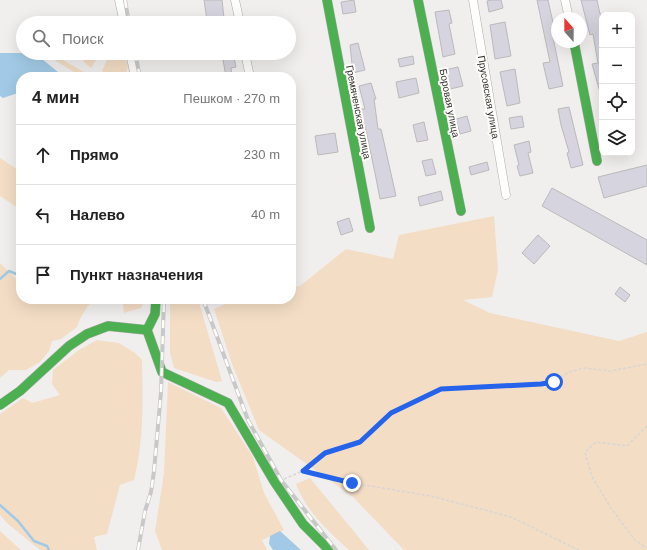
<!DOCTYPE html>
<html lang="ru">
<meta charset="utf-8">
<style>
body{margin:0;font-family:Helvetica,sans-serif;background:#f6f6f6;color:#222}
.controls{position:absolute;right:12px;top:12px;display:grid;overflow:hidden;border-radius:8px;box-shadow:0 4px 16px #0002}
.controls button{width:36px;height:36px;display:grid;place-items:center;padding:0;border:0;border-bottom:1px solid #e0e0e0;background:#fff;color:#222;font:20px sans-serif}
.compass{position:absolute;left:551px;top:12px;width:36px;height:36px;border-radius:50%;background:#fff;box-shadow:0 4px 16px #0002;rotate:339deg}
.stop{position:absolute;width:12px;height:12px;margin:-9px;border:3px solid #2563eb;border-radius:50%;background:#fff}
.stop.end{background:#2563eb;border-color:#fff;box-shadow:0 1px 4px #0008}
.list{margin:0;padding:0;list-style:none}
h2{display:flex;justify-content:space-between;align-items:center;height:52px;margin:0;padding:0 16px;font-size:17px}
h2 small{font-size:13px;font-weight:400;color:#767676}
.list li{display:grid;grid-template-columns:26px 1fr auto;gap:12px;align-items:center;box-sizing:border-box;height:60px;padding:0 16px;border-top:1px solid #e0e0e0}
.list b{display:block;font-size:15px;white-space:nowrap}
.list em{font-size:13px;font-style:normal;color:#767676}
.icon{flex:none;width:22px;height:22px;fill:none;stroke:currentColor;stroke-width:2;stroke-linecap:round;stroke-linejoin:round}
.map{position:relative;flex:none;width:647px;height:550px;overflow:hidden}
.search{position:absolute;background:#fff;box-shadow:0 4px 16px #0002;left:16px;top:16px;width:280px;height:44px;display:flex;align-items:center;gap:10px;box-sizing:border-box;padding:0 14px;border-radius:22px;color:#767676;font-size:15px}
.panel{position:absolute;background:#fff;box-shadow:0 4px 16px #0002;left:16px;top:72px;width:280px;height:232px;border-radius:16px}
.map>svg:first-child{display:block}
.green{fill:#f3ddc5}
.water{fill:#a2cae6}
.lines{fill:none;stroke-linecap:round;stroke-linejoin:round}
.stream{stroke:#a2cae6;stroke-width:2.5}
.building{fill:#d6d4de;stroke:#bbbaba}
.street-casing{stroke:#aeadac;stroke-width:9}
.fast-casing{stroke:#aeadac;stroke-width:10}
.path{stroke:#d7d6d6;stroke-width:1.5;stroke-dasharray:3 2;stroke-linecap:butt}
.street{stroke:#fdfdfc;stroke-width:8}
.fast{stroke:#4caf50;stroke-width:9}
.rail-casing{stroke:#c8c8c8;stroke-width:4}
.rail{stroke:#fffcf9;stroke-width:2.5;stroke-dasharray:8;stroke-linecap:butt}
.route{stroke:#2563eb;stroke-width:5}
.labels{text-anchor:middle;stroke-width:4;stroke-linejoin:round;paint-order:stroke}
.street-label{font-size:10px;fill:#31302e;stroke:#fffcf9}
</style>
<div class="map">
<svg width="647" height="550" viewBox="0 0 647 550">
<rect width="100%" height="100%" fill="#f1efed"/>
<g class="green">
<path d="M43 53H54L66 62 93 77H82Z"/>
<path d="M81 53H98L99 56 91 68C85 63 82 61 81 53Z"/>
<path d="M110 53H124L128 66 125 77H110L102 71Z"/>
<path d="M0 158 21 172V210L0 196Z"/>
<path d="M494 216 498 270 492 297 463 300 490 313 619 341 647 332V550H404L353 497 259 430 232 364 214 309 237 299H291V287L300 286 346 249 393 259 399 235Z"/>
<path d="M0 263 21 284V299H95L87 307 80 319 77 327 61 339 52 341 49 351 40 362 26 370H9L0 378Z"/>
<path d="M123 299H145L141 308 124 313 123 305Z"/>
<path d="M170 299H198L222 381 216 382 174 368 170 353Z"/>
<path d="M97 340 119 343 135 353 142 360C143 400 144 441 134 480L120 485 107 534 94 537 97 550H40L7 523 0 515V414L23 398 32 403 60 395 52 384 53 370 79 350Z"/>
<path d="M168 382 221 408 253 457 264 493 284 530 262 540 267 550H162L155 531 164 473Z"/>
<path d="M310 478 369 550H349C328 531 306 511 296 484Z"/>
<path d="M0 531 21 550H0Z"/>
</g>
<g class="water">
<path d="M0 53H22L42 59 64 77H37L33 72 26 77H21V92L3 98 0 96Z"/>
<path d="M280 531 301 550H273L269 544 270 536Z"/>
</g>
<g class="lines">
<g class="stream">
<path d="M0 279 9 271 21 276"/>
<path d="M0 505 18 521 34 541 47 546 49 550"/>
</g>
</g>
<g class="building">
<path d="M204 0H222L224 18 207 20Z"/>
<path d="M354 0 356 12 343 14 341 2Z"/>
<path d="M492 0H501L503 8 489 12 487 1Z"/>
<path d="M537 0H548L554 27 551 28 563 86 549 89 543 63 550 62Z"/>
<path d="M581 0H597L600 14H601L602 18V91L600 92 592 64 598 63 593 34 590 35Z"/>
<path d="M449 10 452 23 449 24 455 54 443 57 435 12Z"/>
<path d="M505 22 511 56 495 59 490 25Z"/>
<path d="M358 43 365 70 353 73 350 45Z"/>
<path d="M227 53H233L236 67 231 68 232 77H226L222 54Z"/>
<path d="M413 56 414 64 400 67 398 59Z"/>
<path d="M458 67 463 86 450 89 445 70Z"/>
<path d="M515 69 520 103 507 106 500 72Z"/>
<path d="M416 78 419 93 399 98 396 82Z"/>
<path d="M371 83 376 99H374L378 129H381L396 196 380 199 375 173 365 126H363L361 109H365L359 86Z"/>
<path d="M569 107 583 165 571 168 567 153 569 152 561 125 558 109Z"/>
<path d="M467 116 471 131 460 134 456 119Z"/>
<path d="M522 116 524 127 511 129 509 118Z"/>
<path d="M424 122 428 140 417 142 413 125Z"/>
<path d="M335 133 338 152 318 155 315 136Z"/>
<path d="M529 141 531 152 528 153 533 173 520 176 517 166 519 165 514 145Z"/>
<path d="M432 159 436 174 426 176 422 161Z"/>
<path d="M487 162 489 170 471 175 469 167Z"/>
<path d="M647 165V186L604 198 598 177Z"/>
<path d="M552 188 647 240V265L542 206Z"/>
<path d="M441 191 443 200 420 206 418 197Z"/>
<path d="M349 218 353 231 341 235 337 222Z"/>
<path d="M538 235 550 246 534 264 522 253Z"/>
<path d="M620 287 630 295 625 302 615 294Z"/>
</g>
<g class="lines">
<defs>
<g id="street">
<path d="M119 0 124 23"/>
<path d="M235 0 240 23"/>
<path d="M473 0 506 195"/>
<path d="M565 0 569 18"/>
<path d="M130 53 135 77"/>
<path d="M245 53 250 77"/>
</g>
<g id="fast">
<path d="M327 0 370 228"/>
<path d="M418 0 461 211"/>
<path d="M574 42 597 161"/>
<path d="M156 299 155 314 147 330 162 372 228 403 274 481 303 524 329 550"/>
<path d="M0 405 20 391 69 346 87 334 108 326 147 330"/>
</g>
</defs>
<use href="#street" class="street-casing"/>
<use href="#fast" class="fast-casing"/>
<g class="path">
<path d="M647 426 627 446 596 442 585 452 592 477 611 508 635 540 647 548"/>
<path d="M304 471 352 483 431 496 511 517 579 550"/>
<path d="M284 479 303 471 325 453 360 442 391 413 441 389 541 384 554 382 569 372 584 368 611 371 647 364"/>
</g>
<use href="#street" class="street"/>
<use href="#fast" class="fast"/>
<defs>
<g id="rail">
<path d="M125 0 129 23"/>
<path d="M135 53 140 77"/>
<path d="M203 299 248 420 281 480 336 550"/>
<path d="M138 550 145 511 151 492 154 471 161 392 164 299"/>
</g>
</defs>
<use href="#rail" class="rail-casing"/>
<use href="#rail" class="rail"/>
</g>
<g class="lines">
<path class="route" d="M352 483 303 471 325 453 360 442 391 413 441 389 541 384 554 382"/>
</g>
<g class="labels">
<g class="street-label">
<text transform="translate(489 97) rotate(80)" y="4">Прусовская улица</text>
<text transform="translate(450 103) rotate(79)" y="4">Боровая улица</text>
<text transform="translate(359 112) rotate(79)" y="4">Гремяченская улица</text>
</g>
</g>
</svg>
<div class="controls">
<button>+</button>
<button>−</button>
<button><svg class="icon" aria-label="locate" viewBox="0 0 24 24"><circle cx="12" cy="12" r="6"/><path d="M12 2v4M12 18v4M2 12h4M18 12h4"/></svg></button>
<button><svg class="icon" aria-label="layers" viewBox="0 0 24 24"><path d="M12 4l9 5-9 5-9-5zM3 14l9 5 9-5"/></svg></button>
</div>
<svg class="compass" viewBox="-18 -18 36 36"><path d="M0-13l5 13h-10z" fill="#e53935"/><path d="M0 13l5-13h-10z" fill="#767676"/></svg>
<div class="stop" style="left:554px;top:382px"></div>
<div class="stop end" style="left:352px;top:483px"></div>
<div class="search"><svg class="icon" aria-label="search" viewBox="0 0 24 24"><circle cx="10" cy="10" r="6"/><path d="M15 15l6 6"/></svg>Поиск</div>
<section class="panel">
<h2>4 мин<small>Пешком · 270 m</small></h2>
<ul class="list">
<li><svg class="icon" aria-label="ahead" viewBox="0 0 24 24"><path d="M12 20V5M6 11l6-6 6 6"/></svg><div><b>Прямо</b></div><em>230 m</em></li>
<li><svg class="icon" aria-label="left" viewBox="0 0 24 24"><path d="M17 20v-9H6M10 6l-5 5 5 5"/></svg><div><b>Налево</b></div><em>40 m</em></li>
<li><svg class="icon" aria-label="arrive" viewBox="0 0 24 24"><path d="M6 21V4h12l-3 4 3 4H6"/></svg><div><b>Пункт назначения</b></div></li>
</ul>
</section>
</div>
